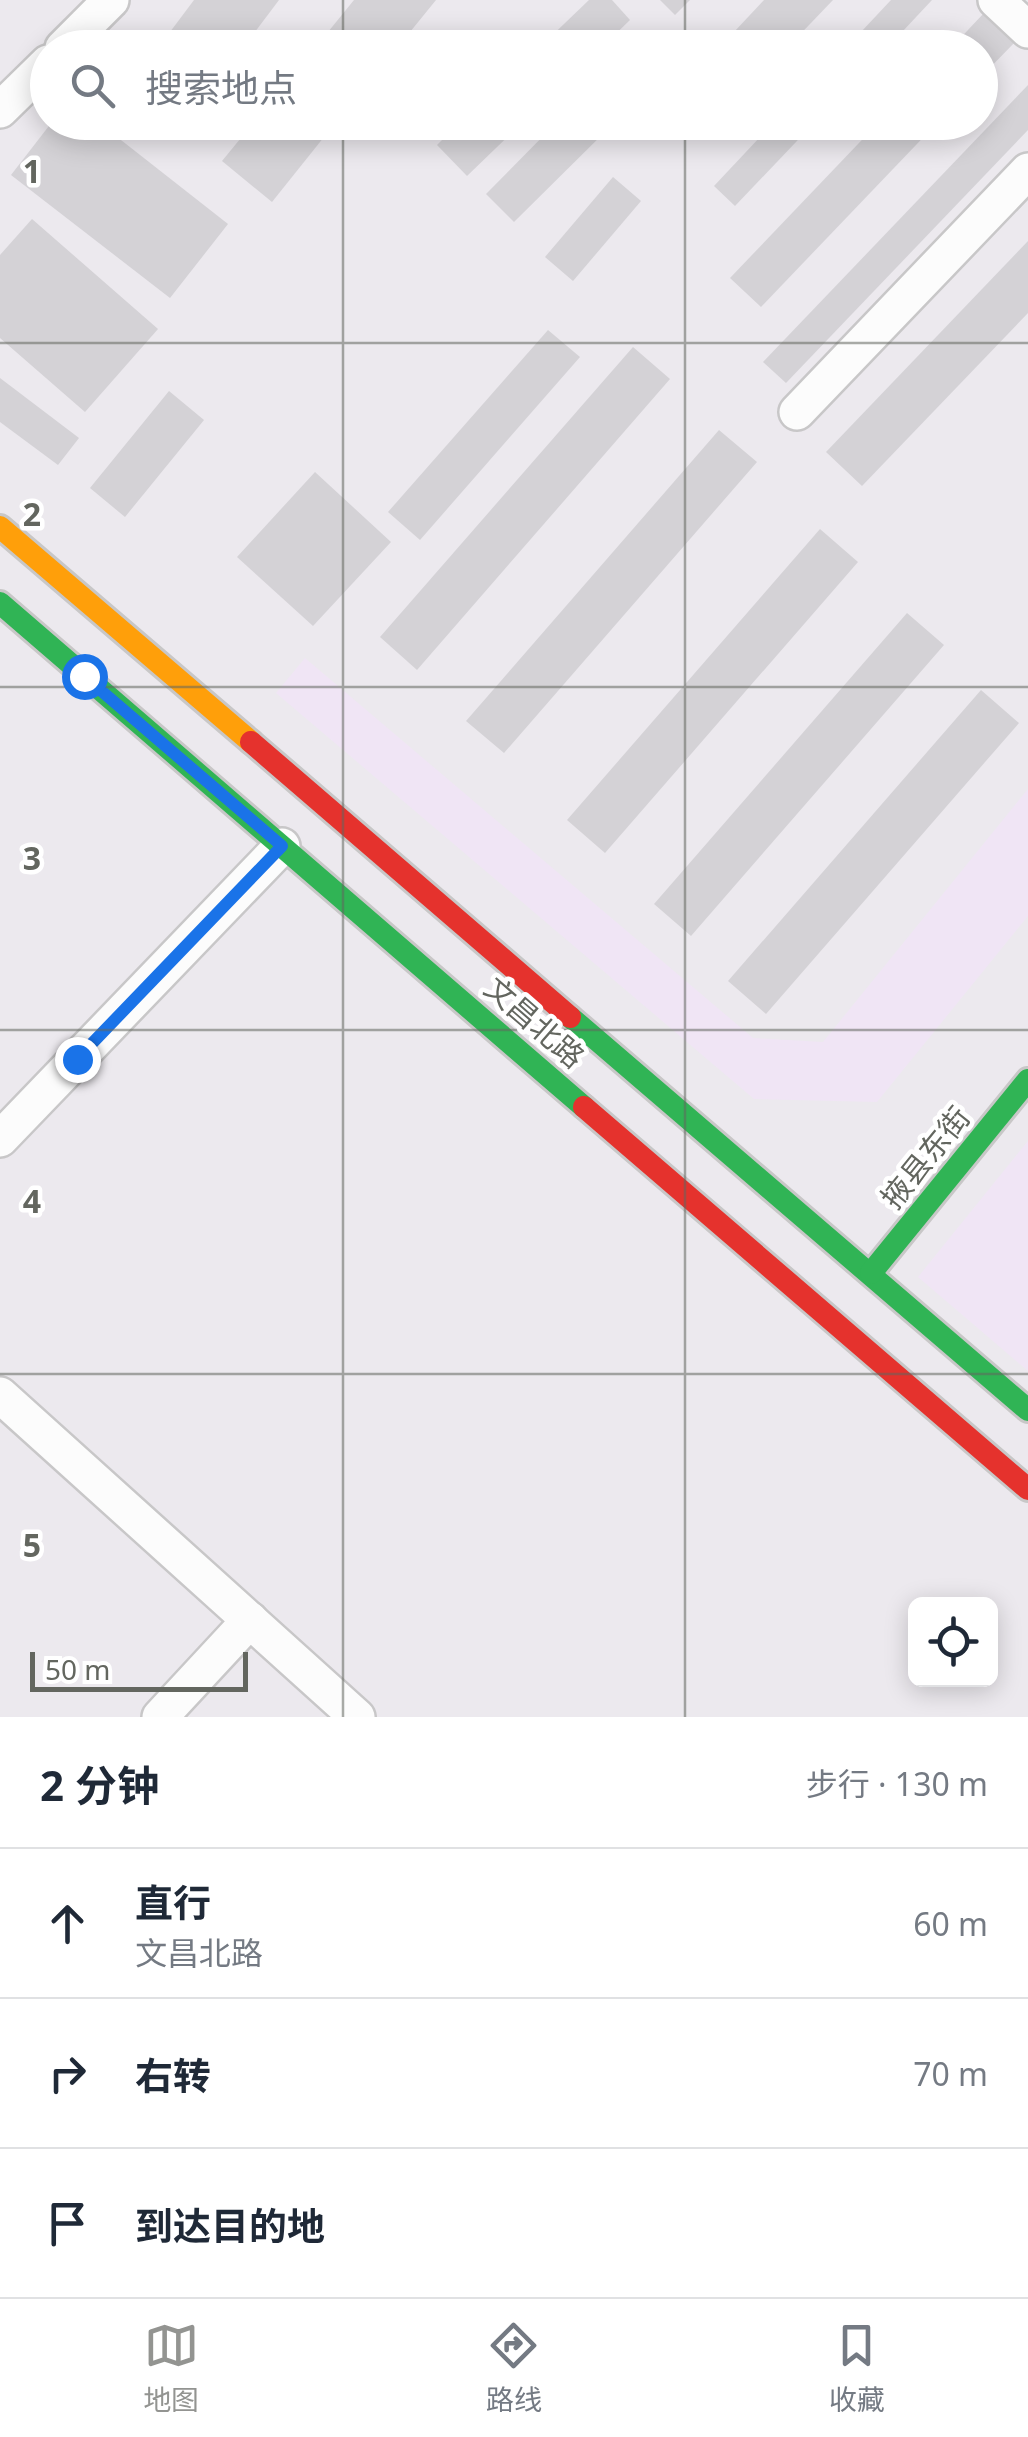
<!DOCTYPE html>
<html lang="zh">
<meta charset="utf-8">
<style>
body{margin:0;font-family:"Noto Sans","Noto Sans SC",sans-serif;background:#f2f2f3;color:#1f2937}
.controls{position:absolute;right:30px;bottom:30px;display:grid;overflow:hidden;border-radius:15px;box-shadow:0 5px 25px #0003}
.controls button{width:90px;height:90px;display:grid;place-items:center;padding:0;border:0;border-bottom:2px solid #e0e1e3;background:#fff;color:#1f2937;font:50px sans-serif}
.scale{position:absolute;left:30px;bottom:25px;width:218px;box-sizing:border-box;padding-left:10px;border:5px solid #63665f;border-top:0;font-size:28px;line-height:35px;white-space:nowrap;color:#63665f;-webkit-text-stroke:8px #fff;paint-order:stroke}
.stop{position:absolute;width:30px;height:30px;margin:-22px;border:8px solid #1a73e8;border-radius:50%;background:#fff}
.stop.end{background:#1a73e8;border-color:#fff;box-shadow:0 2px 10px #0008}
.list{margin:0;padding:0;list-style:none}
h2{display:flex;justify-content:space-between;align-items:center;height:130px;margin:0;padding:0 40px;font-size:42px}
h2 small{font-size:32px;font-weight:400;color:#747a83}
.list li{display:grid;grid-template-columns:65px 1fr auto;gap:30px;align-items:center;box-sizing:border-box;height:150px;padding:0 40px;border-top:2px solid #e0e1e3}
.list b{display:block;font-size:38px;white-space:nowrap}
.list p{margin:0;font-size:32px;white-space:nowrap;color:#747a83}
.list em{font-size:32px;font-style:normal;color:#747a83}
.icon{flex:none;width:55px;height:55px;fill:none;stroke:currentColor;stroke-width:2;stroke-linecap:round;stroke-linejoin:round}
.map{position:relative;flex:none;width:1028px;height:1717px;overflow:hidden}
.search{position:absolute;background:#fff;box-shadow:0 5px 25px #0003;left:30px;right:30px;top:30px;height:110px;display:flex;align-items:center;gap:25px;box-sizing:border-box;padding:0 35px;border-radius:55px;color:#747a83;font-size:38px}
.sheet{height:580px;background:#fff}
nav{display:flex;justify-content:space-around;align-items:center;box-sizing:border-box;height:140px;border-top:2px solid #e0e1e3;background:#fff;font-size:28px;color:#747a83}
nav a{display:grid;justify-items:center;gap:5px}
nav .on{color:#939491}
.map>svg:first-child{display:block}
.commercial{fill:#f0e5f5}
.building{fill:#d4d2d6}
.lines{fill:none;stroke-linecap:round;stroke-linejoin:round}
.street-casing{stroke:#c8c7c8;stroke-width:40}
.fast-casing{stroke:#c8c7c7;stroke-width:28}
.slow-casing{stroke:#c8c7c7;stroke-width:28}
.jam-casing{stroke:#c8c7c7;stroke-width:28}
.street{stroke:#fcfcfc;stroke-width:35}
.fast{stroke:#30b455;stroke-width:22}
.slow{stroke:#ff9f0a;stroke-width:22}
.jam{stroke:#e5322d;stroke-width:22}
.route{stroke:#1a73e8;stroke-width:12}
.grid{fill:none;stroke:#63665f;stroke-width:2.5;stroke-opacity:0.55}
.labels{text-anchor:middle;stroke-width:9;stroke-linejoin:round;paint-order:stroke}
.street-label{font-size:30px;fill:#63665f;stroke:#fff}
.grid-label{font-size:32px;text-anchor:middle;font-weight:bold;fill:#63665f;stroke:#fff;stroke-width:9;stroke-linejoin:round;paint-order:stroke}
</style>
<div class="map">
<svg width="1028" height="1717" viewBox="0 0 1028 1717">
<rect width="100%" height="100%" fill="#ece9ee"/>
<g class="commercial">
<path d="M305 658 753 1038 823 1042 1028 789V916L877 1102 754 1099 276 693Z"/>
<path d="M1028 1141V1371L918 1277Z"/>
</g>
<g class="building">
<path d="M194 0H279L243 48H158Z"/>
<path d="M354 0H436L397 48H315Z"/>
<path d="M589 0H612L630 20 601 48H539Z"/>
<path d="M660 0H690L675 15Z"/>
<path d="M764 0H833L787 48H719Z"/>
<path d="M891 0H932L887 48H846Z"/>
<path d="M984 13 1015 42 980 78V48H951Z"/>
<path d="M1028 85V130L786 383 763 362Z"/>
<path d="M52 122H98L228 224 170 298 11 175Z"/>
<path d="M254 122H336L272 202 222 161Z"/>
<path d="M460 122H523L467 176 437 145Z"/>
<path d="M557 122H615L514 222 486 194Z"/>
<path d="M774 122H815L735 206 714 186Z"/>
<path d="M879 122H938L761 307 730 278Z"/>
<path d="M613 177 641 201 573 281 545 257Z"/>
<path d="M32 219 158 329 85 412 0 338V255Z"/>
<path d="M1028 241V313L862 486 826 452Z"/>
<path d="M548 330 580 357 420 540 388 512Z"/>
<path d="M633 347 670 379 417 670 380 637Z"/>
<path d="M0 378 79 438 58 465 0 422Z"/>
<path d="M169 391 204 420 125 517 90 488Z"/>
<path d="M719 430 757 462 504 753 466 721Z"/>
<path d="M315 472 391 542 313 626 237 557Z"/>
<path d="M820 529 858 562 605 853 567 820Z"/>
<path d="M907 613 944 645 691 936 654 904Z"/>
<path d="M981 690 1019 723 766 1014 728 981Z"/>
</g>
<g class="lines">
<defs>
<g id="street">
<path d="M996 0 1028 30"/>
<path d="M63 48 111 0"/>
<path d="M0 110 48 63"/>
<path d="M797 412 1028 171"/>
<path d="M0 1139 282 846"/>
<path d="M0 1395 357 1717"/>
<path d="M160 1717 250 1620"/>
</g>
<g id="fast">
<path d="M0 603 584 1107"/>
<path d="M570 1017 1028 1410"/>
<path d="M871 1273 1028 1080"/>
</g>
<path id="slow" d="M0 527 251 742"/>
<g id="jam">
<path d="M251 742 570 1017"/>
<path d="M584 1107 1028 1489"/>
</g>
</defs>
<use href="#street" class="street-casing"/>
<use href="#fast" class="fast-casing"/>
<use href="#slow" class="slow-casing"/>
<use href="#jam" class="jam-casing"/>
<use href="#street" class="street"/>
<use href="#fast" class="fast"/>
<use href="#slow" class="slow"/>
<use href="#jam" class="jam"/>
</g>
<g class="lines">
<path class="route" d="M77 1059 282 846 84 676"/>
</g>
<path class="grid" d="M343 0V48M685 0V48M343 122V1717M685 122V1717M0 343H1028M0 687H1028M0 1030H1028M0 1374H1028"/>
<g class="labels">
<g class="street-label">
<text transform="translate(534 1023) rotate(41)" y="10">文昌北路</text>
<text transform="translate(926 1158) rotate(-51)" y="10">掖县东街</text>
</g>
</g>
<g class="grid-label">
<text x="32" y="183">1</text>
<text x="32" y="526">2</text>
<text x="32" y="870">3</text>
<text x="32" y="1213">4</text>
<text x="32" y="1557">5</text>
</g>
</svg>
<div class="controls">
<button><svg class="icon" aria-label="locate" viewBox="0 0 24 24"><circle cx="12" cy="12" r="6"/><path d="M12 2v4M12 18v4M2 12h4M18 12h4"/></svg></button>
</div>
<div class="scale">50 m</div>
<div class="stop" style="left:84px;top:676px"></div>
<div class="stop end" style="left:77px;top:1059px"></div>
<div class="search"><svg class="icon" aria-label="search" viewBox="0 0 24 24"><circle cx="10" cy="10" r="6"/><path d="M15 15l6 6"/></svg>搜索地点</div>
</div>
<section class="sheet">
<h2>2 分钟<small>步行 · 130 m</small></h2>
<ul class="list">
<li><svg class="icon" aria-label="ahead" viewBox="0 0 24 24"><path d="M12 20V5M6 11l6-6 6 6"/></svg><div><b>直行</b><p>文昌北路</p></div><em>60 m</em></li>
<li><svg class="icon" aria-label="right" viewBox="0 0 24 24"><path d="M7 20v-9h11M14 6l5 5-5 5"/></svg><div><b>右转</b></div><em>70 m</em></li>
<li><svg class="icon" aria-label="arrive" viewBox="0 0 24 24"><path d="M6 21V4h12l-3 4 3 4H6"/></svg><div><b>到达目的地</b></div></li>
</ul>
</section>
<nav>
<a class="on"><svg class="icon" aria-label="map" viewBox="0 0 24 24"><path d="M3 6l6-2 6 2 6-2v14l-6 2-6-2-6 2zM9 4v14M15 6v14"/></svg>地图</a>
<a><svg class="icon" aria-label="directions" viewBox="0 0 24 24"><path d="M12 3l9 9-9 9-9-9zM9 14v-3h6M13 9l2 2-2 2"/></svg>路线</a>
<a><svg class="icon" aria-label="saved" viewBox="0 0 24 24"><path d="M7 4h10v16l-5-4-5 4z"/></svg>收藏</a>
</nav>
